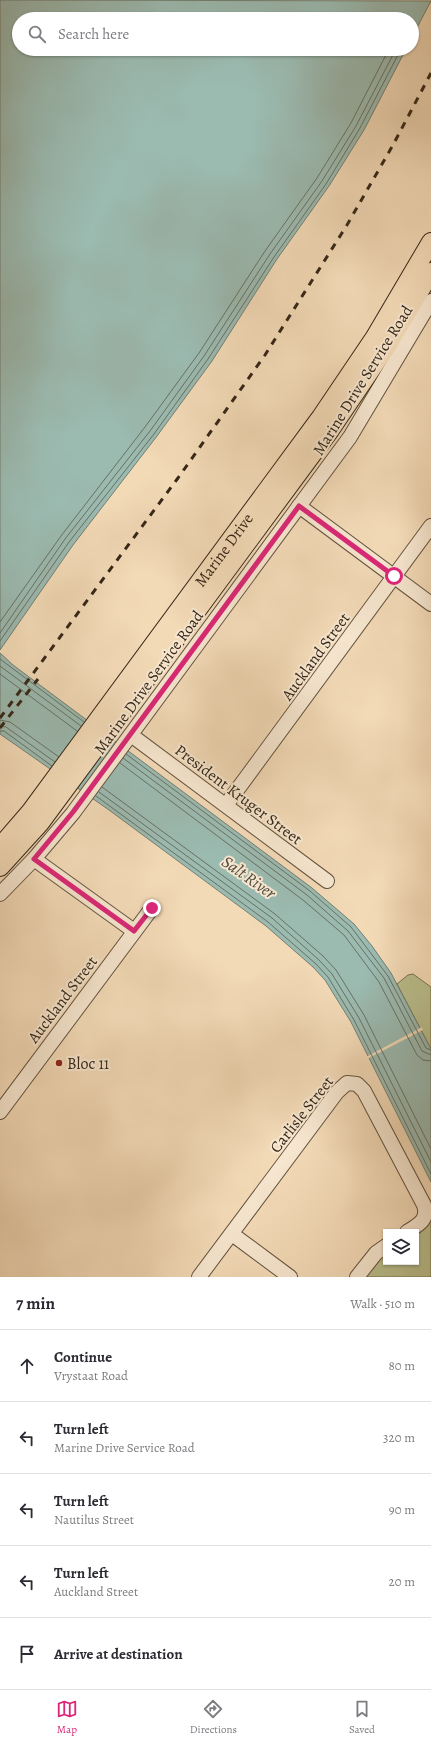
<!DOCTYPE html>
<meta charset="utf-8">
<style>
body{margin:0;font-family:Alegreya,serif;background:#f7f7f7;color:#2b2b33}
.controls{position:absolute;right:12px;bottom:12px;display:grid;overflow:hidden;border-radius:0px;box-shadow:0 1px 3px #0004}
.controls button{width:36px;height:36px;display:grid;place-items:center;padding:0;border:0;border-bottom:1px solid #e1e1e2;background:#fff;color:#2b2b33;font:20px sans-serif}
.stop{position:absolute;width:12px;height:12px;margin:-9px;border:3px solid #db2777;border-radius:50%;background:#fff}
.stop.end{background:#db2777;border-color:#fff;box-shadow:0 1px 4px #0008}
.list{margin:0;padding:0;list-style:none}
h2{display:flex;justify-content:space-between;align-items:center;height:52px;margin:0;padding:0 16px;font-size:17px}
h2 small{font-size:13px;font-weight:400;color:#7c7c81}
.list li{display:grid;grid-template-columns:26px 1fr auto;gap:12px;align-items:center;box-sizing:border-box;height:72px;padding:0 16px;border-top:1px solid #e1e1e2}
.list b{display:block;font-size:15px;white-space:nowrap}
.list p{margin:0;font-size:13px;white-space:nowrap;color:#7c7c81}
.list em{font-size:13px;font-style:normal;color:#7c7c81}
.icon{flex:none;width:22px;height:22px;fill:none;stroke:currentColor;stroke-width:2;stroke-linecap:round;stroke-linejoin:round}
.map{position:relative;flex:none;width:431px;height:1277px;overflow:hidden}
.search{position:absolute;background:#fff;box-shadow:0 1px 3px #0004;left:12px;right:12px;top:12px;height:44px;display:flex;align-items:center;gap:10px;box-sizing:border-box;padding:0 14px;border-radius:22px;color:#7c7c81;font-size:15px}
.sheet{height:412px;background:#fff}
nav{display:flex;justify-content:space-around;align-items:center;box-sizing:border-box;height:56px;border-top:1px solid #e1e1e2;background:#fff;font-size:11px;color:#7c7c81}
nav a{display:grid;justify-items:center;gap:2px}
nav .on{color:#db2777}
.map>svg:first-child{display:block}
.green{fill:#bbc08e;stroke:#787352}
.water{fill:#9bbab0;stroke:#727f73}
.pier{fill:#f3dab7}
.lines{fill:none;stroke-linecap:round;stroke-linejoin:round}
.shore{stroke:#687064;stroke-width:1}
.minor-casing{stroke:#64533f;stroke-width:16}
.major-casing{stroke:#352617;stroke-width:20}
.minor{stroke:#f7e7d0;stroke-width:14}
.major{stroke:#f3dab7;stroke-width:18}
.rail{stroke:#352617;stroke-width:3;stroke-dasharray:7 7;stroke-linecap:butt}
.route{stroke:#db2777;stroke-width:5}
.poi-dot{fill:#8f2418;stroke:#f7e7d0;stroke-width:1.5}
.labels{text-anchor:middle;stroke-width:4;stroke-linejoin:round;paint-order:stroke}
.street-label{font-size:16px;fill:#352617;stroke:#f7e7d0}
.poi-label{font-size:16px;fill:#352617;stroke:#f7e7d0;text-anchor:start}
.water-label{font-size:17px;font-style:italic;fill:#4e4b3d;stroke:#f7e7d0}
</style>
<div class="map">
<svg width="431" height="1277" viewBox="0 0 431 1277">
<rect width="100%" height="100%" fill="#f3dab7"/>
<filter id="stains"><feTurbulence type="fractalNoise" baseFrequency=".005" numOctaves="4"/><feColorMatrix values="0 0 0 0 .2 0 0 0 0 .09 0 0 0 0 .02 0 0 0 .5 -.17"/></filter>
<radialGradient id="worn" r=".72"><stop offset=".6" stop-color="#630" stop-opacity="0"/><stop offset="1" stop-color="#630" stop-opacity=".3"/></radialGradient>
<g class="green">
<path d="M413 974 431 987V1049L397 984 408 975Z"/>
<path d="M431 1220V1277H365L378 1260 386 1254V1262H416V1232Z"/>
</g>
<g class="water">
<path d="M0 0 431 1 412 37V19H19V49H406L364 130 329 186 277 259 212 361 157 436 73 545 0 650Z"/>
<path d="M0 653 13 665 312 888 354 924 372 946 391 973 431 1049V1182L351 1022 325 980 313 967 266 926 109 810 0 734Z"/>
</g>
<path class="pier" d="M422 1027 423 1030 367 1059 366 1057Z"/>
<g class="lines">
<g class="shore">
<path d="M0 622 61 536 145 427 199 353 265 251 317 178 351 123 389 49"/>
<path d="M0 633 65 539 150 431 204 356 270 254 322 181 356 126 396 49"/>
<path d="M0 641 69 542 154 434 208 359 274 257 326 184 360 128 401 49"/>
<path d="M0 659 84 722"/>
<path d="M0 666 81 726"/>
<path d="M0 674 77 731"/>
<path d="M0 720 10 722 59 757"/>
<path d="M0 726 6 727 55 762"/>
<path d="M0 731H4L52 766"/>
<path d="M126 754 310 891 351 927 388 976 426 1048 431 1050"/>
<path d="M123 758 307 895 348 931 384 978 422 1051 431 1055"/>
<path d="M120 763 303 900 344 935 379 982 417 1055 423 1060 431 1061"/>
<path d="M102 787 275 914 323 956 336 970 364 1015 431 1149"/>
<path d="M99 792 272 918 319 960 332 974 359 1018 431 1162"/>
<path d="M96 796 268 922 316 964 328 977 354 1020 431 1174"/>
</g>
<defs>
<g id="minor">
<path d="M299 506 431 604"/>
<path d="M131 735 327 881"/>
<path d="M226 805 431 526"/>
<path d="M34 859 134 931"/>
<path d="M0 894 34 859 73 813 350 437 431 301"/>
<path d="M0 1112 152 908"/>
<path d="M232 1234 290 1277"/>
<path d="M199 1277 337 1092 347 1083 357 1084 364 1091 424 1205C429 1220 418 1225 407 1232"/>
<path d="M357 1277 376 1253 386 1246"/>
</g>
<g id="major">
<path id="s1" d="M0 847 31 811 321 417 375 337 431 242"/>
<path d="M0 867 40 823 330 430 387 346 431 272"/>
</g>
</defs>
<use href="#minor" class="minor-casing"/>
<use href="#major" class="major-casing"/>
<use href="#minor" class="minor"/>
<use href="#major" class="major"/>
<g class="rail">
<path d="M0 718 178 478 265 355 347 225 393 145 431 73"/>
<path d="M0 728 38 679"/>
</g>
</g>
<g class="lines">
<path class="route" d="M152 908 134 931 34 859 73 812 299 506 394 576"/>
</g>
<circle class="poi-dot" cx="59" cy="1063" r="4"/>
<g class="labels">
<g class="street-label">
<text transform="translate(362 380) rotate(-58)" y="6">Marine Drive Service Road</text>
<text dy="6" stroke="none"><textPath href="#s1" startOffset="372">Marine Drive</textPath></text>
<text transform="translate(315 656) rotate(-54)" y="6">Auckland Street</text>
<text transform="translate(148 682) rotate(-54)" y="6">Marine Drive Service Road</text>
<text transform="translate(239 794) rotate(37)" y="6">President Kruger Street</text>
<text transform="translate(62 999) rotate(-53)" y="6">Auckland Street</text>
<text transform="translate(301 1114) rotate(-52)" y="6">Carlisle Street</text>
</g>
<g class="poi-label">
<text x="67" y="1069">Bloc 11</text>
</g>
<g class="water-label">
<text transform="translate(249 877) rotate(35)" y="6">Salt River</text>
</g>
</g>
<rect width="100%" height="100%" filter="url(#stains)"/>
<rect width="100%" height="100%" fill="url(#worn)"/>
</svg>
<div class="controls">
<button><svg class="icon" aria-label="layers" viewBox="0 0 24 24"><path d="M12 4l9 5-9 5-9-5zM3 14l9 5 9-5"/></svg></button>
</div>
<div class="stop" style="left:394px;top:576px"></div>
<div class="stop end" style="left:152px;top:908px"></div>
<div class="search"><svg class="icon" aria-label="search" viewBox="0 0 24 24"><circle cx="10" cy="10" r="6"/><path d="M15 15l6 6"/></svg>Search here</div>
</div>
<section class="sheet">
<h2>7 min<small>Walk · 510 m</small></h2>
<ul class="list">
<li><svg class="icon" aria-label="ahead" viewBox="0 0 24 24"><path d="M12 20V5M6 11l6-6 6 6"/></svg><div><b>Continue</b><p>Vrystaat Road</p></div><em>80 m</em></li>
<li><svg class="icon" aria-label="left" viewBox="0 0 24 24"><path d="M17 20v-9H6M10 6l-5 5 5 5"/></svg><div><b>Turn left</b><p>Marine Drive Service Road</p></div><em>320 m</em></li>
<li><svg class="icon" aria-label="left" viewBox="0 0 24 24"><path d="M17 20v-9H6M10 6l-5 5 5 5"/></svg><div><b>Turn left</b><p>Nautilus Street</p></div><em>90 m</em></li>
<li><svg class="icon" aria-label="left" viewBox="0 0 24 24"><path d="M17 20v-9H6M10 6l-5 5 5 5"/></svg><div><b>Turn left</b><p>Auckland Street</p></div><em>20 m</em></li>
<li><svg class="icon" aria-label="arrive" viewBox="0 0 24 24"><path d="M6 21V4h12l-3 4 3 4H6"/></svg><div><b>Arrive at destination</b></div></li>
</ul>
</section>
<nav>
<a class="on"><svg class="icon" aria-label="map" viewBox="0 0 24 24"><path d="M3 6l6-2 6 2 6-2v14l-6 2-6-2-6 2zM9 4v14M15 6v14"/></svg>Map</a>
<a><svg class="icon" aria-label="directions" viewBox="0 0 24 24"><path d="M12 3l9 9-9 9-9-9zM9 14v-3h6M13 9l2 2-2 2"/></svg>Directions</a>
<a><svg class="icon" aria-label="saved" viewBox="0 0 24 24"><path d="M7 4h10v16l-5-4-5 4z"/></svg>Saved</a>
</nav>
